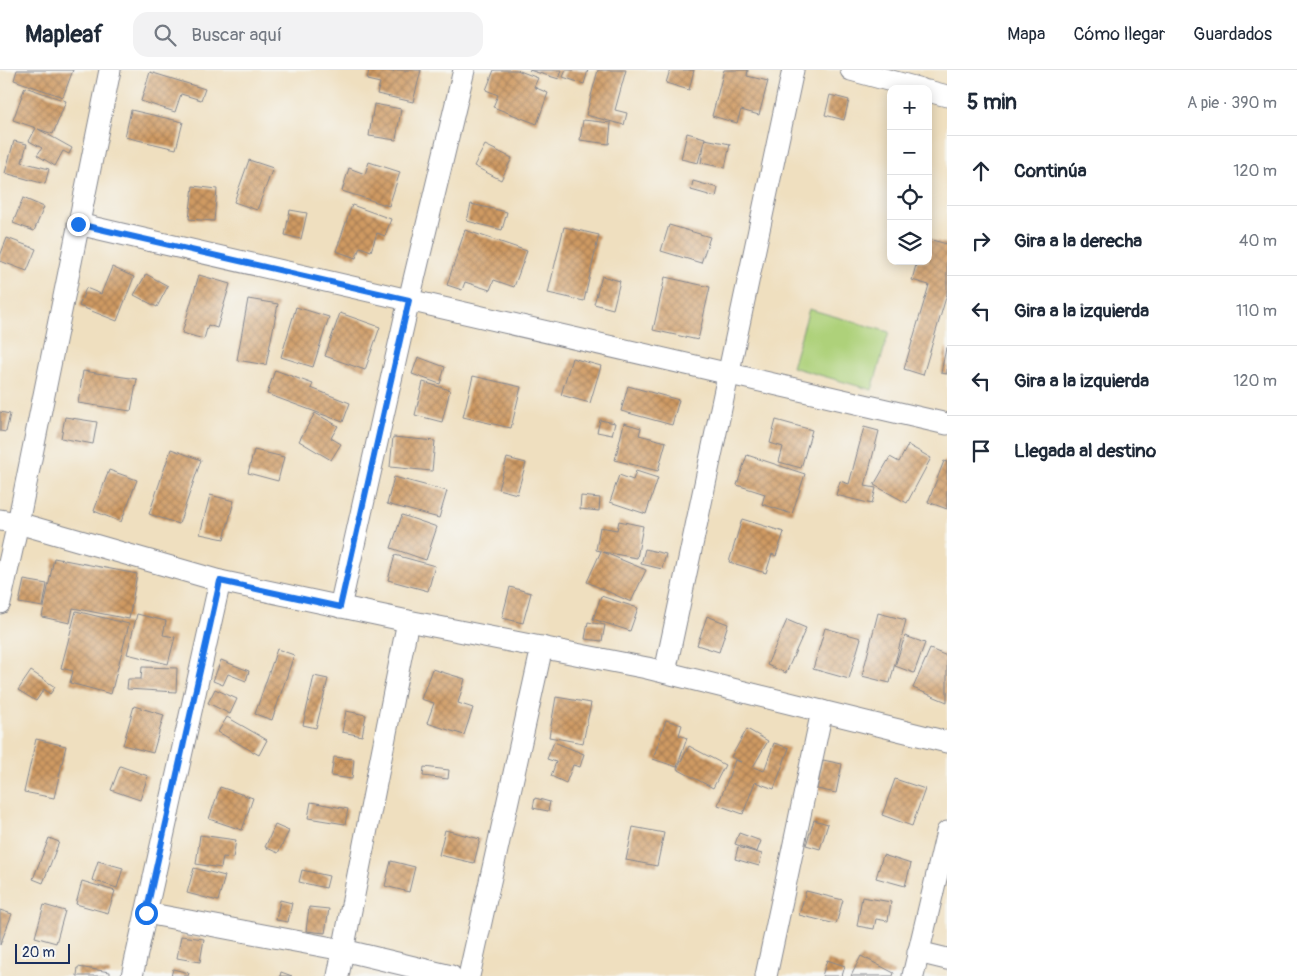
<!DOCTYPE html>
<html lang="es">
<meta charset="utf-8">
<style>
body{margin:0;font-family:Pangolin,sans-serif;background:#f2f2f3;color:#1f2937}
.controls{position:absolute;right:15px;top:15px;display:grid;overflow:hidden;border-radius:10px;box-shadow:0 2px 12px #0003}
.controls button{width:45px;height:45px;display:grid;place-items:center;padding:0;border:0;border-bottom:1px solid #e0e1e3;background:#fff;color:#1f2937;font:25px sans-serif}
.scale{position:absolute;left:15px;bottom:12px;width:55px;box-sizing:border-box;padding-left:5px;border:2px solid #1b2f5e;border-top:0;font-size:14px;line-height:18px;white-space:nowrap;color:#1b2f5e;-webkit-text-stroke:4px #f6f6f2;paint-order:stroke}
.stop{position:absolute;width:15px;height:15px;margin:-11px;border:4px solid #1a73e8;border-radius:50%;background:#fff}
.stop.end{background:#1a73e8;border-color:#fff;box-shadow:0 1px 5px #0008}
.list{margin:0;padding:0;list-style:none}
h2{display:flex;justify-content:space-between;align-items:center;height:65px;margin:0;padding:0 20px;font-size:21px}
h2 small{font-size:16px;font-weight:400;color:#747a83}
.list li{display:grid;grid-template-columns:32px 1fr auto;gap:15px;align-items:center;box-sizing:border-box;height:70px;padding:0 20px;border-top:1px solid #e0e1e3}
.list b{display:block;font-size:19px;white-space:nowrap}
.list em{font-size:16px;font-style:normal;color:#747a83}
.icon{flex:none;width:28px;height:28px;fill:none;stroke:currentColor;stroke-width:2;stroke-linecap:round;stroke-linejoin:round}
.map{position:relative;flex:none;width:947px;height:906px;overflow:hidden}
header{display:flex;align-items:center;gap:30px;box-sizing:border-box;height:70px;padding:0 25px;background:#fff;border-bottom:1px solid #e0e1e3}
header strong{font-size:24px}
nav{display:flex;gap:28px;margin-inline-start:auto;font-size:18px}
.search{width:350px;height:45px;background:#f2f2f3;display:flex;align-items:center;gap:12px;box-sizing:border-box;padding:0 18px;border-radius:15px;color:#747a83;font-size:19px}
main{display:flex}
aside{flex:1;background:#fff}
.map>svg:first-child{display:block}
.grass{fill:#aed17a;stroke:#64806c}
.building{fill:url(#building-cross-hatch)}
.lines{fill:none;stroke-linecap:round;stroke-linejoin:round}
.street-casing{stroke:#85878e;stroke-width:23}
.street{stroke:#fff;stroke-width:21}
.route{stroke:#1a73e8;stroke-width:6}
</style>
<header>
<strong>Mapleaf</strong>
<div class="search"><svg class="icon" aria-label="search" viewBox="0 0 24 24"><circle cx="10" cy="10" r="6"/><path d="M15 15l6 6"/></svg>Buscar aquí</div>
<nav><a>Mapa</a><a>Cómo llegar</a><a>Guardados</a></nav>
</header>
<main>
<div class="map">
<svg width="947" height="906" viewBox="0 0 947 906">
<defs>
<pattern id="building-cross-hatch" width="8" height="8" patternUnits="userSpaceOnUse" patternTransform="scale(1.25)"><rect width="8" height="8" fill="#cf9a62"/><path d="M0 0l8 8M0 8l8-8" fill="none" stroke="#a77e54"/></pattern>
</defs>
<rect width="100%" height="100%" fill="#f6f6f2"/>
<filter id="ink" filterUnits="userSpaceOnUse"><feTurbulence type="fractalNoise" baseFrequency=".02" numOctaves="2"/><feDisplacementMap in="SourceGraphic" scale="10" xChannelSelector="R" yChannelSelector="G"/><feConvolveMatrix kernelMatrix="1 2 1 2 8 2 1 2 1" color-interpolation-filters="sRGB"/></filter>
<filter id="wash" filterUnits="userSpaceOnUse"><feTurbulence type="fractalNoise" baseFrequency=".0096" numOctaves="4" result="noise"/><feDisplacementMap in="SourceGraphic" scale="20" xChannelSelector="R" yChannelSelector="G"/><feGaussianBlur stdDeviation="1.12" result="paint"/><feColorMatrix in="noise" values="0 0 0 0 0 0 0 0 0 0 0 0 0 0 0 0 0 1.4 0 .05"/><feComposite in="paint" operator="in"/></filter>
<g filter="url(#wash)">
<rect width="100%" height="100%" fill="#efdfbf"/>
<path class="grass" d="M809 239 889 262 872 320 792 297Z"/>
<g id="blocks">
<g class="building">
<path d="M17 0H73L63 27 14 10Z"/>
<path d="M369 0H384L393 2 394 0H421L413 32 377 24 380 13 367 10Z"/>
<path d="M494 0H517L538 8 534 17 548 23 537 54 493 37 498 25 486 20Z"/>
<path d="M529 0H562L559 9Z"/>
<path d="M566 0H588L584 14 563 7Z"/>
<path d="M598 0H626L615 40 627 43 624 55 586 45Z"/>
<path d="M670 0H694L689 20 666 13Z"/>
<path d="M724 0H748L747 6 768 11 759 45 741 40 737 53 712 46Z"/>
<path d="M150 2 205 19 201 30 181 24 175 42 141 31Z"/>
<path d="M25 17 66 31 53 64 38 59 72 78 69 84 63 81 55 96 37 85 42 78 29 71 36 58 13 50Z"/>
<path d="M830 25 849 30 844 50 825 45Z"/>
<path d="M374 34 401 39 396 70 369 66Z"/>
<path d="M131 40 183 52 176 79 125 67Z"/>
<path d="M583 50 611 53 609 74 580 70Z"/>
<path d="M687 63 705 68 698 93 681 89Z"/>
<path d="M705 69 730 74 725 98 701 93Z"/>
<path d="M14 71 27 74 22 92 49 99 45 114 5 103Z"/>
<path d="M485 75 512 88 501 110 474 96Z"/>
<path d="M249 90 273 98 257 140 234 132Z"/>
<path d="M369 92 400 102 389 136 342 121 349 98 365 104Z"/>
<path d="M693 111 718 118 716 127 691 120Z"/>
<path d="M193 116 217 119 214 151 189 149Z"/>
<path d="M23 128 44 137 34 161 13 153Z"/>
<path d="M471 134 507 142 502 160 467 151Z"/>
<path d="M352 135 391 149 385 166 377 163 371 181 360 177 356 188 336 181Z"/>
<path d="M290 140 307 143 301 169 285 165Z"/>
<path d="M669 155 710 167 701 193 661 181Z"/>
<path d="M564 157 599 165 584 231 548 223Z"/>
<path d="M465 160 527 181 514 217 494 210 490 220 465 212 462 220 447 215Z"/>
<path d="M7 168 36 179 27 201 0 191V186Z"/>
<path d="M928 169 947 174V224L923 305 904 299 929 215 912 210 917 191H928Z"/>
<path d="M112 197 134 207 117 251 79 236 86 218 101 224Z"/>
<path d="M146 204 168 216 157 237 134 225Z"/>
<path d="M199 205 230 214 217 258 208 255 204 269 182 263Z"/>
<path d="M602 206 620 211 613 239 594 234Z"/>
<path d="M665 207 710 217 698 270 653 260Z"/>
<path d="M248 229 278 234 266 295 237 290Z"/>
<path d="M296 237 329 247 313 297 281 287Z"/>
<path d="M340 243 380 257 365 300 325 286Z"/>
<path d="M946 278H947V304L941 303Z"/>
<path d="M418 287 445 297 440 314 412 304Z"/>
<path d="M572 288 601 296 590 333 561 325Z"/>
<path d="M275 300 313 314 311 318 350 333 343 352 267 324Z"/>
<path d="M83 301 137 309 131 341 78 333Z"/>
<path d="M473 306 521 317 511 358 463 347Z"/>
<path d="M423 312 450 320 442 352 415 345Z"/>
<path d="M628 316 679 330 672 355 621 341Z"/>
<path d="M0 342 10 344 6 362 0 361Z"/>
<path d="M315 343 338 356 331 368 341 374 331 390 299 371Z"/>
<path d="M65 347 97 352 93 374 61 368Z"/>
<path d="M600 350 615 353 612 365 597 362Z"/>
<path d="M776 350 812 360 801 398 779 392 783 377 770 373Z"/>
<path d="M624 353 641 358 639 365 666 372 658 401 615 390Z"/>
<path d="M864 357 879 361 865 416 876 418 872 434 836 425 840 411 849 414Z"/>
<path d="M393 367 435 371 432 401 390 397Z"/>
<path d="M908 375 931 388 907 433 874 415 890 387 899 392Z"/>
<path d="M171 379 201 390 179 454 149 444Z"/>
<path d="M254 380 284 387 278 411 248 403Z"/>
<path d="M747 385 805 404 792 444 762 434 765 424 737 415Z"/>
<path d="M507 388 526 393 517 424 498 419Z"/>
<path d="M944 391 947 392V439L928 432Z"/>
<path d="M109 400 137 410 121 452 94 441Z"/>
<path d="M636 401 658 408 646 444 610 432 619 405 633 410Z"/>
<path d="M394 407 447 421 439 448 387 434Z"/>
<path d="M210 425 234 431 224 469 200 464Z"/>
<path d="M581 426 600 428 599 441 580 439Z"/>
<path d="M402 445 437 457 426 490 391 478Z"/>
<path d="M742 449 784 462 776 486 772 484 766 503 729 492Z"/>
<path d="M619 451 643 456 637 488 603 482 646 500 631 532 587 512 601 481 596 480 600 457 617 460Z"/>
<path d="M645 479 666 484 662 499 641 494Z"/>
<path d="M395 485 435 496 428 521 388 510Z"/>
<path d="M54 488 137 504 129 549 73 538 70 553 42 547Z"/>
<path d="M24 510 47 514 43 537 19 533Z"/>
<path d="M510 517 531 523 523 553 502 548Z"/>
<path d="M601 526 638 538 630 561 593 549Z"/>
<path d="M76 541 129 554 111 624 70 613 73 601 61 598Z"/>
<path d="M878 543 906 550 890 613 862 606Z"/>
<path d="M137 544 166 551 163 565 175 567 168 594 127 584Z"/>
<path d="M707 546 728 554 719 582 697 575Z"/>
<path d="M787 550 806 558 786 603 767 595Z"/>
<path d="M588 552 605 555 602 571 585 569Z"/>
<path d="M825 558 861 568 849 609 813 599Z"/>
<path d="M905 566 925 573 914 603 895 596Z"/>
<path d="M277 579 294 585 272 650 255 644Z"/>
<path d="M930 579 947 586V632L913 618Z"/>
<path d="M221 590 249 601 246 611 228 604 223 615 213 611Z"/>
<path d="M142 597 177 598 176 622 127 619 128 609H141Z"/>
<path d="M432 599 465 609 458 633 473 638 464 665 427 653 434 633 421 629Z"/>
<path d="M31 601 55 617 50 624 44 619 36 631 18 620Z"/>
<path d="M314 606 328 609 316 658 303 655Z"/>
<path d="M215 619 237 629 230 644 208 633Z"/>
<path d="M556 627 591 633 583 673 549 667Z"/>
<path d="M134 636 164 645 153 683 123 675Z"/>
<path d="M346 641 366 645 362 666 342 662Z"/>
<path d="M227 647 267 670 259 685 218 662Z"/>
<path d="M666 650 682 655 679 665 687 668 677 697 653 689Z"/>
<path d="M747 659 768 671 753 697 764 701 774 673 789 678 774 719 755 712 743 744 718 735 735 690 741 692 731 687Z"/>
<path d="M36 669 66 676 54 728 24 722Z"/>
<path d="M554 672 584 684 580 697 573 695 566 713 551 706 556 692 547 689Z"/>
<path d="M689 676 725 695 713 718 677 699Z"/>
<path d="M334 687 354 689 352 709 331 706Z"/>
<path d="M823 690 842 694 836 723 817 719Z"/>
<path d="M120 696 148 706 140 730 111 720Z"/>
<path d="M424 697 449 700 448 709 423 706Z"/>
<path d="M895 709 925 719 912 756 882 745Z"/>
<path d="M220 717 253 728 242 760 209 749Z"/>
<path d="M535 728 550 732 548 741 533 738Z"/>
<path d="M311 732 348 739 345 754 308 748Z"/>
<path d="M814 750 828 754 820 779 806 775Z"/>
<path d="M275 755 289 761 278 783 265 777Z"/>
<path d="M633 757 664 763 657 796 626 790Z"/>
<path d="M445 760 480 769 474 793 439 785Z"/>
<path d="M739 763 761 771 757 782 735 774Z"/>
<path d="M200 765 236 770 233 788 223 787 221 798 196 794Z"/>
<path d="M49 768 59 772 43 813 33 809Z"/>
<path d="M738 777 762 784 759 796 735 789Z"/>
<path d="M883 785 911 794 905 816 876 808Z"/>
<path d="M98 791 123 798 117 818 92 810Z"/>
<path d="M391 791 415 797 409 822 385 816Z"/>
<path d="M194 798 225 806 218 831 187 823Z"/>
<path d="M302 800 329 806 326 818 299 812Z"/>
<path d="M82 811 115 821 108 843 76 834Z"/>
<path d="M806 821 843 830 836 854 799 845Z"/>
<path d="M862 827 891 832 888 851 876 849 874 859 857 856Z"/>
<path d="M280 830 292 833 288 852 276 850Z"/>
<path d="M44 835 65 841 56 873 35 867Z"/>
<path d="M309 837 329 839 325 863 306 861Z"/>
<path d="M0 840 12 844 0 875Z"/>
<path d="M181 866 204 869 200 892 177 888Z"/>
<path d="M861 886 894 903 893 906H851Z"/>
<path d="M827 890 845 896 842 906H822Z"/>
<path d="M78 897 110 902V906H77Z"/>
<path d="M173 899 189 903 188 906H171Z"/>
<path d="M281 902 292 906H280Z"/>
</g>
</g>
</g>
<g filter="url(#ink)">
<use href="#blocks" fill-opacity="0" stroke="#85878e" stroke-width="1"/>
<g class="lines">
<defs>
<g id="street">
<path d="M851 0 921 19"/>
<path d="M928 21 947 26"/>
<path d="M78 154 947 354"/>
<path d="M0 450 18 453 220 511 408 551 647 598 947 672"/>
<path d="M0 533 18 453 110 0"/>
<path d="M340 537 409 230 464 0"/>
<path d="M665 602 793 0"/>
<path d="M146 843 343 880 451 906"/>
<path d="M918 882 947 889"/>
<path d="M132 906 220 511"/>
<path d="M338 906 408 551"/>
<path d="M469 906 542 577"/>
<path d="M766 906 822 641"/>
<path d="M913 906 947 762"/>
</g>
</defs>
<use href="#street" class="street-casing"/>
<use href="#street" class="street"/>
</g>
</g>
<g class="lines" filter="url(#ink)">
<path class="route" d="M78 154 409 230 340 537 220 511 146 843"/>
</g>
</svg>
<div class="controls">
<button>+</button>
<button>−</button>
<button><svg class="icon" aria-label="locate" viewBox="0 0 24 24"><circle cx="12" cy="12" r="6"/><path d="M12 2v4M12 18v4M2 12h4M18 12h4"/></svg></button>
<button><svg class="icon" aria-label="layers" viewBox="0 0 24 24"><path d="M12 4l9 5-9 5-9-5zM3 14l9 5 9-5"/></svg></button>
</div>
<div class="scale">20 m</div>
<div class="stop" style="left:146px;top:843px"></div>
<div class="stop end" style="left:78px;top:154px"></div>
</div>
<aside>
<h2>5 min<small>A pie · 390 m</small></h2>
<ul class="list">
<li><svg class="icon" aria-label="ahead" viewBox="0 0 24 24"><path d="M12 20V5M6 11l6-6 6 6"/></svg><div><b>Continúa</b></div><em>120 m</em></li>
<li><svg class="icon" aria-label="right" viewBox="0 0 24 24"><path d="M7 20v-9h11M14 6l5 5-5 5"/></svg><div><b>Gira a la derecha</b></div><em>40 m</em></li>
<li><svg class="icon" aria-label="left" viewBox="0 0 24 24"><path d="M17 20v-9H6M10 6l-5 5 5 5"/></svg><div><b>Gira a la izquierda</b></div><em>110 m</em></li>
<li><svg class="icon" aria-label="left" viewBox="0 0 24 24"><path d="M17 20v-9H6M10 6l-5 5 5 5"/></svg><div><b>Gira a la izquierda</b></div><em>120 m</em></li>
<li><svg class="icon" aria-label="arrive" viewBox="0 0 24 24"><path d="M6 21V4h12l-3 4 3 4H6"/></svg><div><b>Llegada al destino</b></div></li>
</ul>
</aside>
</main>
